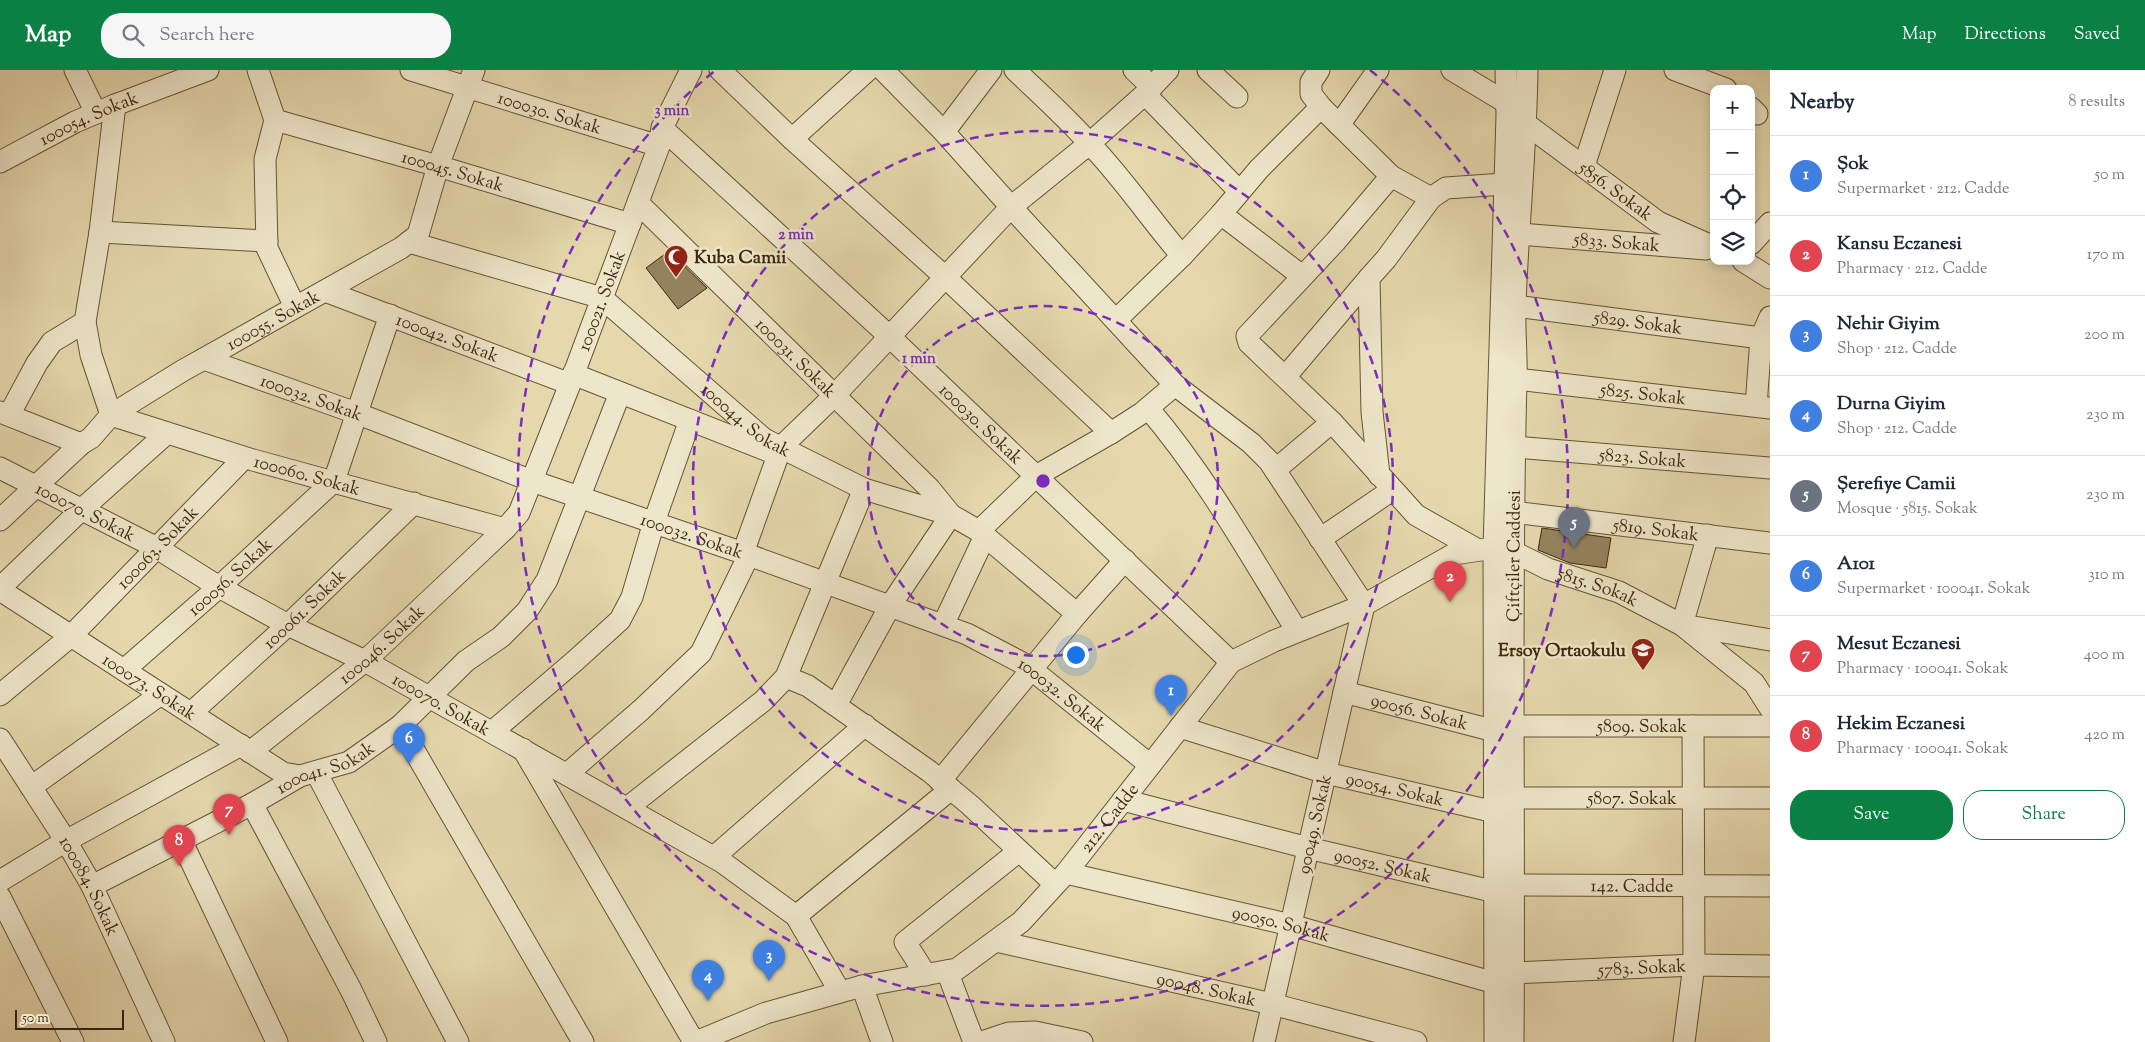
<!DOCTYPE html>
<meta charset="utf-8">
<style>
body{margin:0;font-family:"Sorts Mill Goudy",serif;background:#f6f6f7;color:#1f2937}
.controls{position:absolute;right:15px;top:15px;display:grid;overflow:hidden;border-radius:10px;box-shadow:0 2px 8px #0003}
.controls button{width:45px;height:45px;display:grid;place-items:center;padding:0;border:0;border-bottom:1px solid #e0e1e3;background:#fff;color:#1f2937;font:25px sans-serif}
.scale{position:absolute;left:15px;bottom:12px;width:109px;box-sizing:border-box;padding-left:5px;border:2px solid #3d270a;border-top:0;font-size:14px;line-height:18px;white-space:nowrap;color:#3d270a;-webkit-text-stroke:4px #eee6ca;paint-order:stroke}
.you{position:absolute;left:1075px;top:584px;width:18px;height:18px;margin:-12px;border:4px solid #fff;border-radius:50%;background:#1a73e8;box-shadow:0 0 0 8px #1a73e833}
.badge{display:grid;place-items:center;width:32px;height:32px;border-radius:50%;background:#0b8043;color:#fff;font-size:16px;font-weight:700}
.pin{position:absolute;translate:-50% -41px;filter:drop-shadow(0 1px 2px #0008)}
.pin::after{content:'';position:absolute;top:26px;width:18px;height:15px;background:inherit;clip-path:polygon(0 0,100% 0,50% 100%)}
.list{margin:0;padding:0;list-style:none}
h2{display:flex;justify-content:space-between;align-items:center;height:65px;margin:0;padding:0 20px;font-size:21px}
h2 small{font-size:16px;font-weight:400;color:#747a83}
.list li{display:grid;grid-template-columns:32px 1fr auto;gap:15px;align-items:center;box-sizing:border-box;height:80px;padding:0 20px;border-top:1px solid #e0e1e3}
.list b{display:block;font-size:19px;white-space:nowrap}
.list p{margin:0;font-size:16px;white-space:nowrap;color:#747a83}
.list em{font-size:16px;font-style:normal;color:#747a83}
.actions{display:flex;gap:10px;padding:15px 20px}
.actions a{flex:1;padding:11px 0;border:1px solid #0b8043;border-radius:20px;text-align:center;font-size:18px;color:#0b8043}
.actions .main{background:#0b8043;color:#fff}
.icon{flex:none;width:28px;height:28px;fill:none;stroke:currentColor;stroke-width:2;stroke-linecap:round;stroke-linejoin:round}
.map{position:relative;flex:none;width:1770px;height:972px;overflow:hidden}
header{display:flex;align-items:center;gap:30px;box-sizing:border-box;height:70px;padding:0 25px;background:#0b8043;color:#fff}
header strong{font-size:24px}
nav{display:flex;gap:28px;margin-inline-start:auto;font-size:18px}
.search{width:350px;height:45px;background:#f6f6f7;display:flex;align-items:center;gap:12px;box-sizing:border-box;padding:0 18px;border-radius:20px;color:#747a83;font-size:19px}
main{display:flex}
aside{flex:1;background:#fff}
.map>svg:first-child{display:block}
.building{fill:#94835f;stroke:#3d270a}
.lines{fill:none;stroke-linecap:round;stroke-linejoin:round}
.minor-casing{stroke:#675333;stroke-width:23}
.minor{stroke:#eee6ca;stroke-width:21}
.ring{fill:none;stroke:#7b2cbf;stroke-width:2.5;stroke-dasharray:9 6}
.labels{text-anchor:middle;stroke-width:5;stroke-linejoin:round;paint-order:stroke}
.street-label{font-size:18px;fill:#3d270a;stroke:#eee6ca}
.poi-label{font-size:18px;font-weight:bold;fill:#3d270a;stroke:#eee6ca;text-anchor:start}
.centre{fill:#7b2cbf;stroke:#eee6ca;stroke-width:2.5}
.ring-label{font-size:15px;text-anchor:middle;font-weight:bold;fill:#7b2cbf;stroke:#eee6ca;stroke-width:5;stroke-linejoin:round;paint-order:stroke}
</style>
<header>
<strong>Map</strong>
<div class="search"><svg class="icon" aria-label="search" viewBox="0 0 24 24"><circle cx="10" cy="10" r="6"/><path d="M15 15l6 6"/></svg>Search here</div>
<nav><a>Map</a><a>Directions</a><a>Saved</a></nav>
</header>
<main>
<div class="map">
<svg width="1770" height="972" viewBox="0 0 1770 972">
<rect width="100%" height="100%" fill="#e5d8ad"/>
<filter id="stains"><feTurbulence type="fractalNoise" baseFrequency=".004" numOctaves="4"/><feColorMatrix values="0 0 0 0 .2 0 0 0 0 .09 0 0 0 0 .02 0 0 0 .5 -.17"/></filter>
<radialGradient id="worn" r=".72"><stop offset=".6" stop-color="#630" stop-opacity="0"/><stop offset="1" stop-color="#630" stop-opacity=".3"/></radialGradient>
<g class="building">
<path d="M669 181 707 218 678 239 646 198Z"/>
<path d="M1542 458 1611 468 1606 498 1570 493 1538 480Z"/>
</g>
<g class="lines">
<defs>
<g id="minor">
<path d="M75 0 96 43"/>
<path d="M258 0 275 50 265 89 267 178 295 237"/>
<path id="s1" d="M411 0 659 76"/>
<path d="M720 0 792 69 945 207 1111 363"/>
<path d="M883 0 944 62 1011 137 1175 315 1251 373 1269 391 1364 535 1264 972"/>
<path d="M1015 0C1040 24 1066 47 1089 73 1123 108 1150 149 1182 186"/>
<path d="M1134 0 1152 17"/>
<path d="M1208 0 1237 27"/>
<path d="M1319 0 1311 12V24L1321 37 1391 106 1431 128 1446 118 1504 114"/>
<path d="M1452 0 1507 33"/>
<path d="M1675 0 1726 19"/>
<path d="M1145 24 1239 121"/>
<path id="s2" d="M115 35 100 162 85 252 91 285 111 345 253 390 505 459"/>
<path d="M1751 38 1757 44"/>
<path id="s3" d="M275 50 438 96 630 154"/>
<path id="s4" d="M1526 54 1658 152 1714 177"/>
<path d="M1339 55 1378 0"/>
<path id="s5" d="M662 58 889 266 1231 592"/>
<path d="M944 62 991 0"/>
<path d="M792 69 868 0"/>
<path id="s6" d="M0 92 75 52 115 35 208 0"/>
<path d="M1584 96 1615 0"/>
<path d="M1391 106 1335 172 1247 266 1249 273 1332 352 1416 445 1478 480"/>
<path id="s7" d="M638 133 929 418 951 445 890 536 836 635"/>
<path d="M1221 144 1302 206"/>
<path d="M100 162 267 171"/>
<path id="s8" d="M1519 164 1706 179"/>
<path id="s9" d="M409 172 602 228 764 369 864 419 951 445 979 461 1077 544"/>
<path d="M1751 174 1770 153"/>
<path d="M1743 191 1770 208"/>
<path id="s10" d="M325 221 570 314"/>
<path id="s11" d="M1515 236 1761 268"/>
<path d="M1116 250 1182 186 1221 144 1259 99 1321 37"/>
<path id="s12" d="M204 289 356 343 532 411 743 483 967 564 1026 595 1150 695"/>
<path d="M573 304 771 382"/>
<path d="M1286 306 1369 208"/>
<path id="s13" d="M1516 309 1770 338"/>
<path d="M1756 336 1761 268 1770 247"/>
<path d="M1148 338C1206 406 1250 485 1297 561"/>
<path d="M0 342 81 374"/>
<path d="M9 345 37 293 52 272 85 252"/>
<path id="s14" d="M1514 377 1770 398"/>
<path id="s15" d="M0 398 157 478 219 517 288 555 365 591 722 792 796 846 840 922"/>
<path d="M1275 400 1332 352"/>
<path d="M1379 405 1372 342 1369 208 1386 189 1431 128"/>
<path id="s16" d="M1513 442 1770 473"/>
<path id="s17" d="M0 450 81 374 91 368 111 345 182 301 401 178 418 165 438 96 474 0"/>
<path d="M979 461 1036 406 1111 363 1142 343 1175 315"/>
<path d="M1708 465 1682 555 1770 570"/>
<path d="M1320 469 1392 420"/>
<path d="M743 483 781 377 834 326 1011 137 1090 73 1145 24 1168 0"/>
<path d="M0 518 82 439 166 364"/>
<path id="s18" d="M0 520 283 703 300 706"/>
<path d="M943 555 985 466"/>
<path id="s19" d="M124 600 219 517 334 411 390 245"/>
<path d="M786 607 808 616 929 701 970 735 1055 814"/>
<path id="s20" d="M1344 622 1495 661"/>
<path id="s21" d="M0 625 70 567 244 388"/>
<path id="s22" d="M191 643 288 555 414 433"/>
<path d="M400 656 583 972"/>
<path id="s23" d="M1514 656H1770"/>
<path id="s24" d="M1180 657 1326 703 1495 742"/>
<path d="M492 662 576 590 620 550 632 527 654 452 690 350"/>
<path id="s25" d="M0 669 66 771 92 816 164 972"/>
<path d="M523 679 694 972"/>
<path id="s26" d="M250 682 365 591 505 459 519 443 570 314 659 76 662 58 691 0"/>
<path d="M316 702 458 972"/>
<path d="M567 704 641 640 701 583 749 485"/>
<path d="M940 711 1077 544 1125 490"/>
<path d="M31 717 161 624"/>
<path id="s27" d="M1500 728H1770"/>
<path id="s28" d="M1123 730 1308 778 1496 822"/>
<path d="M252 734 351 920 376 972"/>
<path d="M627 738 763 631 786 607 864 419"/>
<path d="M181 770 277 972"/>
<path d="M714 787 865 655"/>
<path id="s29" d="M1066 803 1291 855 1495 913"/>
<path d="M0 811 66 771 241 675"/>
<path id="s30" d="M1500 815 1770 816"/>
<path id="s31" d="M92 816 252 734 300 706 349 692 400 656 466 591 501 567 527 541 547 510 620 323"/>
<path d="M0 827 73 972"/>
<path d="M796 846 951 719"/>
<path id="s32" d="M996 871 1272 934 1416 972"/>
<path d="M947 901 974 972"/>
<path id="s33" d="M1513 903 1694 895 1770 896"/>
<path d="M926 905 905 872 1019 781"/>
<path d="M862 916 882 972"/>
<path id="s34" d="M696 972 766 943 862 916 957 899 1021 852 1066 803 1231 592 1274 571 1364 535 1454 484 1494 478 1512 481 1548 499 1619 522 1682 555 1754 613 1770 638"/>
<path d="M982 972 1009 963 1035 962 1082 972"/>
<path d="M1495 972 1494 478 1507 45 1506 0"/>
<path id="s35" d="M1513 972C1515 752 1510 532 1516 312 1517 286 1514 260 1515 234 1518 156 1526 78 1527 0"/>
<path d="M1684 972 1694 895 1693 656"/>
</g>
</defs>
<use href="#minor" class="minor-casing"/>
<use href="#minor" class="minor"/>
</g>
<g class="ring">
<circle cx="1043" cy="411" r="175"/>
<circle cx="1043" cy="411" r="350"/>
<path d="M1370 0A525 525 0 1 1 716 0"/>
</g>
<defs>
<symbol id="mosque-pin" viewBox="-11 -11 22 30"><path d="M0 17L-7.5 6A9.5 9.5 0 1 1 7.5 6Z" fill="#8f2418" stroke="#eee6ca"/><path d="M3.5-4.9A6 6 0 1 0 3.5 4.9A5 5 0 1 1 3.5-4.9Z" fill="#fff"/></symbol>
<symbol id="school-pin" viewBox="-11 -11 22 30"><path d="M0 17L-7.5 6A9.5 9.5 0 1 1 7.5 6Z" fill="#8f2418" stroke="#eee6ca"/><path d="M0-5L7-2L0 1L-7-2ZM-4 1L0 2.5L4 1V4Q0 6-4 4Z" fill="#fff"/></symbol>
</defs>
<g fill-rule="evenodd">
<use href="#mosque-pin" x="662" y="173" width="28" height="38"/>
<use href="#school-pin" x="1629" y="566" width="28" height="38"/>
</g>
<g class="labels">
<g class="street-label">
<text dy="6" stroke="none"><textPath href="#s1" startOffset="145">100030. Sokak</textPath></text>
<text dy="6" stroke="none"><textPath href="#s6" startOffset="99">100054. Sokak</textPath></text>
<text dy="6" stroke="none"><textPath href="#s3" startOffset="185">100045. Sokak</textPath></text>
<text dy="6" stroke="none"><textPath href="#s4" startOffset="112">5856. Sokak</textPath></text>
<text dy="6" stroke="none"><textPath href="#s8" startOffset="98">5833. Sokak</textPath></text>
<text dy="6" stroke="none"><textPath href="#s26" startOffset="588">100021. Sokak</textPath></text>
<text dy="6" stroke="none"><textPath href="#s17" startOffset="341">100055. Sokak</textPath></text>
<text dy="6" stroke="none"><textPath href="#s11" startOffset="124">5829. Sokak</textPath></text>
<text dy="6" stroke="none"><textPath href="#s10" startOffset="131">100042. Sokak</textPath></text>
<text dy="6" stroke="none"><textPath href="#s7" startOffset="221">100031. Sokak</textPath></text>
<text dy="6" stroke="none"><textPath href="#s13" startOffset="128">5825. Sokak</textPath></text>
<text dy="6" stroke="none"><textPath href="#s12" startOffset="114">100032. Sokak</textPath></text>
<text dy="6" stroke="none"><textPath href="#s9" startOffset="390">100044. Sokak</textPath></text>
<text dy="6" stroke="none"><textPath href="#s5" startOffset="435">100030. Sokak</textPath></text>
<text dy="6" stroke="none"><textPath href="#s14" startOffset="129">5823. Sokak</textPath></text>
<text dy="6" stroke="none"><textPath href="#s2" startOffset="521">100060. Sokak</textPath></text>
<text dy="6" stroke="none"><textPath href="#s15" startOffset="96">100070. Sokak</textPath></text>
<text dy="6" stroke="none"><textPath href="#s16" startOffset="144">5819. Sokak</textPath></text>
<text dy="6" stroke="none"><textPath href="#s12" startOffset="519">100032. Sokak</textPath></text>
<text dy="6" stroke="none"><textPath href="#s21" startOffset="216">100063. Sokak</textPath></text>
<text dy="6" stroke="none"><textPath href="#s35" startOffset="486">Çiftçiler Caddesi</textPath></text>
<text dy="6" stroke="none"><textPath href="#s19" startOffset="141">100056. Sokak</textPath></text>
<text dy="6" stroke="none"><textPath href="#s34" startOffset="1086">5815. Sokak</textPath></text>
<text dy="6" stroke="none"><textPath href="#s22" startOffset="154">100061. Sokak</textPath></text>
<text dy="6" stroke="none"><textPath href="#s26" startOffset="170">100046. Sokak</textPath></text>
<text dy="6" stroke="none"><textPath href="#s18" startOffset="178">100073. Sokak</textPath></text>
<text dy="6" stroke="none"><textPath href="#s12" startOffset="924">100032. Sokak</textPath></text>
<text dy="6" stroke="none"><textPath href="#s15" startOffset="501">100070. Sokak</textPath></text>
<text dy="6" stroke="none"><textPath href="#s20" startOffset="78">90056. Sokak</textPath></text>
<text dy="6" stroke="none"><textPath href="#s23" startOffset="128">5809. Sokak</textPath></text>
<text dy="6" stroke="none"><textPath href="#s31" startOffset="262">100041. Sokak</textPath></text>
<text dy="6" stroke="none"><textPath href="#s24" startOffset="224">90054. Sokak</textPath></text>
<text dy="6" stroke="none"><textPath href="#s27" startOffset="132">5807. Sokak</textPath></text>
<text dy="6" stroke="none"><textPath href="#s34" startOffset="488">212. Cadde</textPath></text>
<text transform="translate(1314 754) rotate(-77)" y="6">90049. Sokak</text>
<text dy="6" stroke="none"><textPath href="#s28" startOffset="268">90052. Sokak</textPath></text>
<text dy="6" stroke="none"><textPath href="#s30" startOffset="132">142. Cadde</textPath></text>
<text dy="6" stroke="none"><textPath href="#s25" startOffset="172">100084. Sokak</textPath></text>
<text dy="6" stroke="none"><textPath href="#s29" startOffset="221">90050. Sokak</textPath></text>
<text dy="6" stroke="none"><textPath href="#s33" startOffset="129">5783. Sokak</textPath></text>
<text dy="6" stroke="none"><textPath href="#s32" startOffset="216">90048. Sokak</textPath></text>
</g>
<g class="poi-label">
<text x="694" y="193">Kuba Camii</text>
<text x="1626" y="586" text-anchor="end">Ersoy Ortaokulu</text>
</g>
</g>
<circle cx="1043" cy="411" r="8" class="centre"/>
<g class="ring-label">
<text x="672" y="45">3 min</text>
<text x="796" y="169">2 min</text>
<text x="919" y="293">1 min</text>
</g>
<rect width="100%" height="100%" filter="url(#stains)"/>
<rect width="100%" height="100%" fill="url(#worn)"/>
</svg>
<div class="controls">
<button>+</button>
<button>−</button>
<button><svg class="icon" aria-label="locate" viewBox="0 0 24 24"><circle cx="12" cy="12" r="6"/><path d="M12 2v4M12 18v4M2 12h4M18 12h4"/></svg></button>
<button><svg class="icon" aria-label="layers" viewBox="0 0 24 24"><path d="M12 4l9 5-9 5-9-5zM3 14l9 5 9-5"/></svg></button>
</div>
<div class="scale">50 m</div>
<div class="you"></div>
<div class="pin badge" style="left:1171px;top:646px;background:#3f7fe0">1</div>
<div class="pin badge" style="left:1450px;top:532px;background:#e0444e">2</div>
<div class="pin badge" style="left:769px;top:911px;background:#3f7fe0">3</div>
<div class="pin badge" style="left:708px;top:931px;background:#3f7fe0">4</div>
<div class="pin badge" style="left:1574px;top:478px;background:#6b7280">5</div>
<div class="pin badge" style="left:409px;top:694px;background:#3f7fe0">6</div>
<div class="pin badge" style="left:229px;top:765px;background:#e0444e">7</div>
<div class="pin badge" style="left:179px;top:796px;background:#e0444e">8</div>
</div>
<aside>
<h2>Nearby<small>8 results</small></h2>
<ul class="list">
<li><span class="badge" style="background:#3f7fe0">1</span><div><b>Şok</b><p>Supermarket · 212. Cadde</p></div><em>50 m</em></li>
<li><span class="badge" style="background:#e0444e">2</span><div><b>Kansu Eczanesi</b><p>Pharmacy · 212. Cadde</p></div><em>170 m</em></li>
<li><span class="badge" style="background:#3f7fe0">3</span><div><b>Nehir Giyim</b><p>Shop · 212. Cadde</p></div><em>200 m</em></li>
<li><span class="badge" style="background:#3f7fe0">4</span><div><b>Durna Giyim</b><p>Shop · 212. Cadde</p></div><em>230 m</em></li>
<li><span class="badge" style="background:#6b7280">5</span><div><b>Şerefiye Camii</b><p>Mosque · 5815. Sokak</p></div><em>230 m</em></li>
<li><span class="badge" style="background:#3f7fe0">6</span><div><b>A101</b><p>Supermarket · 100041. Sokak</p></div><em>310 m</em></li>
<li><span class="badge" style="background:#e0444e">7</span><div><b>Mesut Eczanesi</b><p>Pharmacy · 100041. Sokak</p></div><em>400 m</em></li>
<li><span class="badge" style="background:#e0444e">8</span><div><b>Hekim Eczanesi</b><p>Pharmacy · 100041. Sokak</p></div><em>420 m</em></li>
</ul>
<div class="actions"><a class="main">Save</a><a>Share</a></div>
</aside>
</main>
